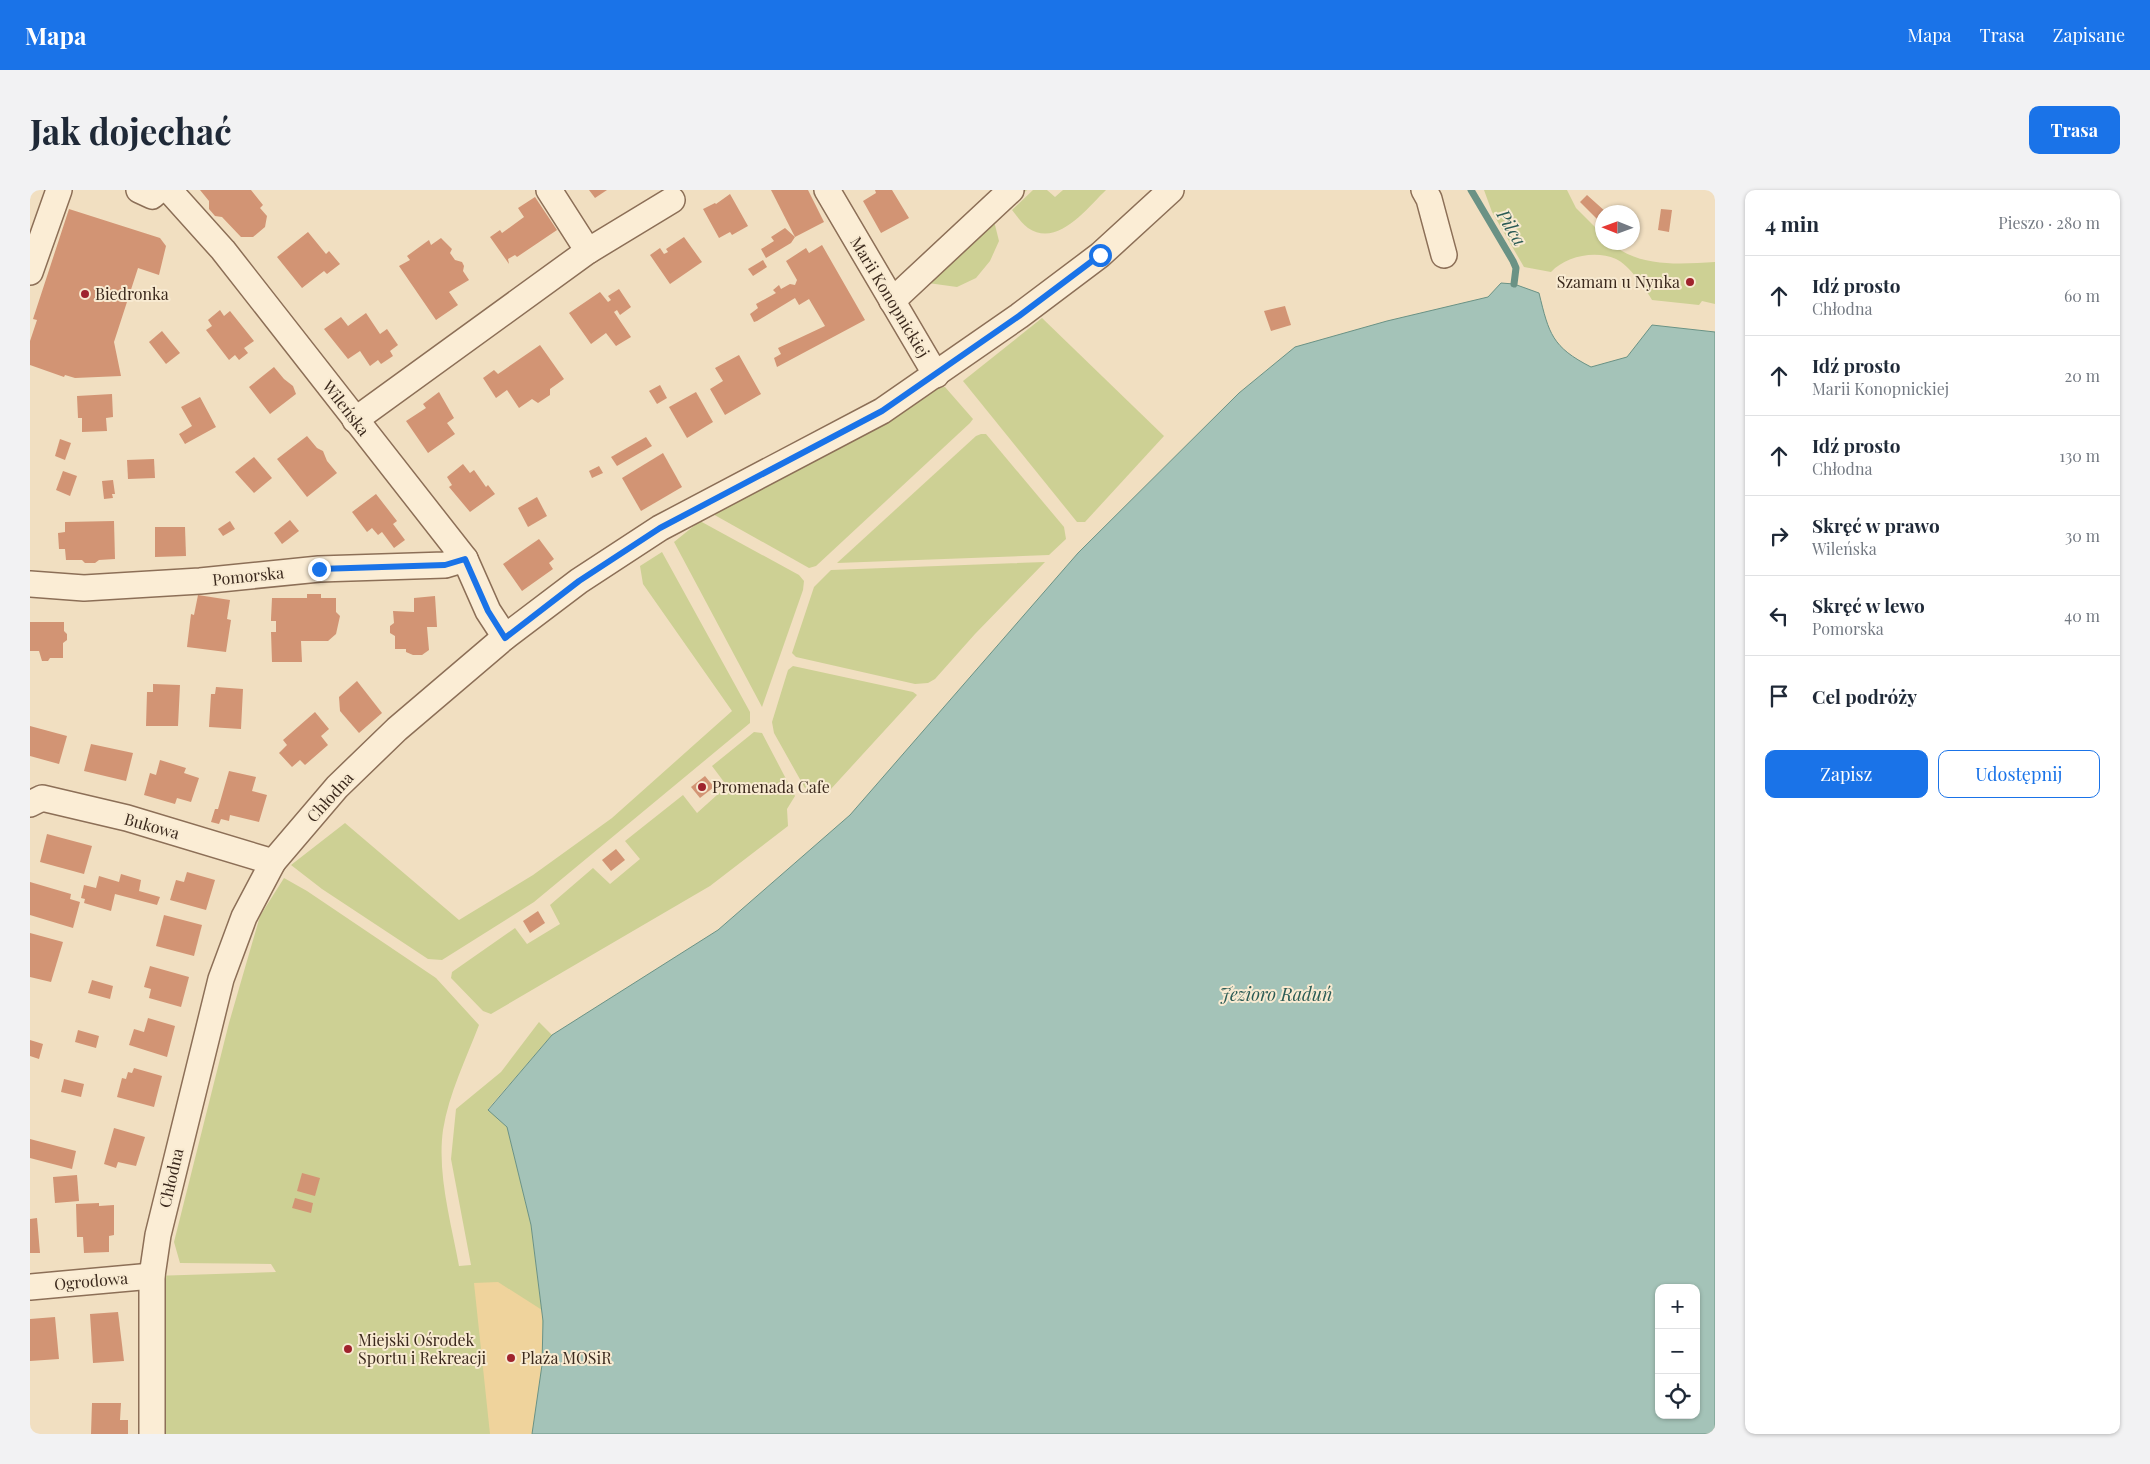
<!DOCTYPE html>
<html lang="pl">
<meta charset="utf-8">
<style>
body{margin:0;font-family:"Playfair Display",serif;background:#f2f2f3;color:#1f2937}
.controls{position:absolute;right:15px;bottom:15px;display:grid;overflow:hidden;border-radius:10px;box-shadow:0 1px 4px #0004}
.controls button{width:45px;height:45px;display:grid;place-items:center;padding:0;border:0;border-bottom:1px solid #e0e1e3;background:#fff;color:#1f2937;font:25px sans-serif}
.compass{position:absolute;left:1565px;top:15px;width:45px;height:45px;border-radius:50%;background:#fff;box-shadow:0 1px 4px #0004;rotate:271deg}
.stop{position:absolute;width:15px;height:15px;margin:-11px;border:4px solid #1a73e8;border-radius:50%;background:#fff}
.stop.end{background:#1a73e8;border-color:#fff;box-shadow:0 1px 5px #0008}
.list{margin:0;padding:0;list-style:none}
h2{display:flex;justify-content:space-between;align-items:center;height:65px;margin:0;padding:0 20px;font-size:21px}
h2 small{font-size:16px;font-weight:400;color:#747a83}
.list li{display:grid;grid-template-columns:32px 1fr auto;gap:15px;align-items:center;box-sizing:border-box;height:80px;padding:0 20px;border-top:1px solid #e0e1e3}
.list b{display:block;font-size:19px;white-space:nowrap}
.list p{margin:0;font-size:16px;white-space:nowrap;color:#747a83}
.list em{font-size:16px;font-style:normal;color:#747a83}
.actions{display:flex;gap:10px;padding:15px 20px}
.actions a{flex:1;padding:11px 0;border:1px solid #1a73e8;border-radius:10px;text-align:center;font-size:18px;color:#1a73e8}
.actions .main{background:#1a73e8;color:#fff}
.icon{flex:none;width:28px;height:28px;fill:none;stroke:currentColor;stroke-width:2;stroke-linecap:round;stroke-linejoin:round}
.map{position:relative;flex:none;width:1685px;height:1244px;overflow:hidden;border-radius:10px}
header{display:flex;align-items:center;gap:30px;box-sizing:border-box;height:70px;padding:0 25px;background:#1a73e8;color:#fff}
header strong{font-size:24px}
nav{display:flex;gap:28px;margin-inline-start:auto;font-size:18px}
.intro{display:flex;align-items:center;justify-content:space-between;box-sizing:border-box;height:120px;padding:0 30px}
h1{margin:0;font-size:35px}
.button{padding:12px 22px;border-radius:10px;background:#1a73e8;color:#fff;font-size:18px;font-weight:700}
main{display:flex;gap:30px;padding:0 30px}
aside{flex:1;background:#fff;border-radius:10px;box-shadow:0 1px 4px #0004}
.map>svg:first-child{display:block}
.green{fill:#cdd094}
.sand{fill:#efd39c}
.water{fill:#a4c3b8;stroke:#6a9285;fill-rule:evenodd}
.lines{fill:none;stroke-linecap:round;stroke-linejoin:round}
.stream{stroke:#6a9285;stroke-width:7}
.building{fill:#d29474}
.minor-casing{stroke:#8c6f57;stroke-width:28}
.minor{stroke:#fbedd5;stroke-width:25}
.route{stroke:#1a73e8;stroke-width:6}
.poi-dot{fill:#9f232d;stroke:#f8ead1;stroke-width:2}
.labels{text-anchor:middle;stroke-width:4;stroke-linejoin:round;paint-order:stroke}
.poi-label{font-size:16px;fill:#3b291d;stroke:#f8ead1;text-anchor:start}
.street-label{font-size:16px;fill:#3b291d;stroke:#f8ead1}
.water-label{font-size:18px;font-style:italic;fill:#2b5b55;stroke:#f8ead1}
</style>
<header>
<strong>Mapa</strong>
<nav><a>Mapa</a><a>Trasa</a><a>Zapisane</a></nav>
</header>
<div class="intro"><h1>Jak dojechać</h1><a class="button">Trasa</a></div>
<main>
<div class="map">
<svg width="1685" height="1244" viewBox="0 0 1685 1244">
<rect width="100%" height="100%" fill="#f1dfc1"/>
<g class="green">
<path d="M967 0H997L964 31 969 51 960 71 946 88 927 97 898 93Z"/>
<path d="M1003 0H1017L1025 7 1033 0H1076C1057 18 1028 58 998 38 992 34 987 26 982 20Z"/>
<path d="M1454 0H1537L1546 18 1572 44V52L1581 53C1609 78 1651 74 1685 72V114L1672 111 1669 115 1622 110C1616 99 1598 74 1586 69 1565 60 1536 66 1521 82L1494 77 1462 22Z"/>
<path d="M1012 128 1134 246 1055 332H1047L933 191Z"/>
<path d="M915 197 943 229 940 233 786 376 779 378 681 323 905 198Z"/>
<path d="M951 244H956L1034 337 1036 349 1019 365 807 373 946 246Z"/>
<path d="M670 331 769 385 774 391 773 400 732 517 644 352Z"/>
<path d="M632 362 720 522V533L504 712 412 770 398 769 292 699 261 675 315 633 429 730 503 685 582 628 702 521 613 394 610 376Z"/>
<path d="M1015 372 945 444 905 489 898 493 885 494 766 467 762 463 784 397 801 380Z"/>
<path d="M763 476 883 502 887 505 800 600 783 598 776 600 744 543 742 532 758 480Z"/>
<path d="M724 542 732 543 765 606 757 619 758 636 680 696 461 824 453 821 421 788 422 782 485 738 497 754 530 734 520 715 563 678 580 694 610 669 595 651 653 605 667 623 697 596 682 576Z"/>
<path d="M254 688 277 701 406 788 449 835C436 869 419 903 413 940 407 984 421 1032 429 1076L441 1075 421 969 426 919 471 882 509 832 522 845 458 919 477 937 501 1035 513 1131 507 1244H123L122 1086 246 1082 241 1074 150 1073 144 1052 199 833 230 726Z"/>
</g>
<path class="sand" d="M468 1092 512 1120V1175L507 1244H460L444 1093Z"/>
<path class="water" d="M1471 93 1484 94 1509 103C1519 144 1522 157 1561 177L1597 167 1622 135 1685 142V1244H502L512 1175 513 1131 501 1035 477 937 458 920 522 845 688 740 820 625 1048 363 1209 203 1265 157 1357 131 1458 107ZM1629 1098H1666V1225H1629Z"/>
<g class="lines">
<path class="stream" d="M1441 0 1483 71 1486 78 1484 94"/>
</g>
<g class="building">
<path d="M170 0H221L233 15 230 18 237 26 235 37 223 47H211L192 27 185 26 179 19V11Z"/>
<path d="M559 0H577L565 8Z"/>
<path d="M741 0H778L794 32 765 47Z"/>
<path d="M845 0H862L879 28 851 43 833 11 846 3Z"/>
<path d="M700 4 718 36 702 45 700 42 689 48 673 19 685 13 686 14Z"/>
<path d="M1557 5 1576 22H1572V34L1550 12Z"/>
<path d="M505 7 527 40 487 67 485 65 478 69 479 74 460 47 470 40 472 43 494 27 488 18Z"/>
<path d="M39 19 130 48 136 56 129 85 108 78 84 152 91 186 45 188 35 185 34 187 0 175V151L7 130 3 129Z"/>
<path d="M1631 19 1642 20 1639 42 1628 40Z"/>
<path d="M755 38 765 47 761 53 736 68 731 59 744 51 741 47Z"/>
<path d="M278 42 296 64 299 61 310 74 297 84 294 81 272 98 247 67Z"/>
<path d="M654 47 672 72 640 94 620 65 630 58 634 64 638 62 636 59Z"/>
<path d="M411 48 422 59 420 63 425 70 432 72 434 76 433 81 439 90 419 102 428 115 406 130 369 76 380 70 377 66 399 50 401 55Z"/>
<path d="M792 55 835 130 747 177 744 168 751 164 748 158 795 136 779 109 769 115 765 108 727 131 724 132 720 124 728 118 726 114 746 103 743 100 749 95 751 99 760 94 765 95 767 90 756 71 776 58 779 63Z"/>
<path d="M733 70 737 77 723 86 718 79Z"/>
<path d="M589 99 601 117 590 125 587 120 584 122 601 147 586 156 576 143 561 154 539 123 570 102 578 112 581 110 578 106Z"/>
<path d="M1255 116 1261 135 1241 141 1234 121Z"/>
<path d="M190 120 194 126 200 121 224 151 214 158 218 163 209 170 205 165 199 170 176 140 182 136 178 130Z"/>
<path d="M336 123 350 144 357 139 368 155 360 161 363 166 351 174 348 170 340 176 330 161 318 169 294 139 311 127 318 136Z"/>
<path d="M132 141 150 163 136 174 119 152Z"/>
<path d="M510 155 534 189 520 199V205L508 213 502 209 489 218 477 200 466 208 453 188 464 180 468 184Z"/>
<path d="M709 165 731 204 695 225 680 199 693 191 685 178Z"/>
<path d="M244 177 254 189 263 196 266 204 240 224 219 197Z"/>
<path d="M630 195 637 208 627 214 619 201Z"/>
<path d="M409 202 424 228 417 233 425 244 398 263 376 231 396 218 393 214Z"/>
<path d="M666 202 683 232 657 248 639 217Z"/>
<path d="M82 204 83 227 76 228 77 241 52 242V228H48L47 206Z"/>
<path d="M170 207 186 237 155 254 149 244 162 236 151 217Z"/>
<path d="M277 246 287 258 293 261 297 271 307 283 277 307 247 269Z"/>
<path d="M616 247 622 256 587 276 581 267Z"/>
<path d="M30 249 41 253 35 270 25 266Z"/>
<path d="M633 263 652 297 611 321 592 288Z"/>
<path d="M224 267 242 288 224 303 205 282Z"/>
<path d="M124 269 125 288 98 289 97 270Z"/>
<path d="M433 274 440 283 444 280 456 297 458 295 465 304 440 322 419 297 422 295 417 287Z"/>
<path d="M569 276 573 283 562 288 559 281Z"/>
<path d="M33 281 47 286 40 306 26 300Z"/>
<path d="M83 290 85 304H82L83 308 74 309 72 291Z"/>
<path d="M346 304 367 331 363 334 375 350 364 358 352 342 348 345 342 338 337 342 322 322Z"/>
<path d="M507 307 517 326 498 337 488 318Z"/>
<path d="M260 330 269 341 252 354 244 343Z"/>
<path d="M84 331 85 369 69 370 65 373H55L52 370H36L35 359H29L28 343 35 342V332Z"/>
<path d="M200 331 205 339 193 346 188 339Z"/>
<path d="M125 337H155L156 366 125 367Z"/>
<path d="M509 349 524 369 519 373 523 379 492 401 473 374Z"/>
<path d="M277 404H291V408H306V422L310 426 306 444 298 451H271L272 472H242L241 442H246V431H241V429L242 408H277Z"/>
<path d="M168 405 200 410 197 429 201 430 196 462 157 457 161 424 164 425Z"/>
<path d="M405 406 407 437H397L399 460 392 465H383L376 462V459H365V446L360 443V436L364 433 363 421 384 422V408Z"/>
<path d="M0 432H34V441L37 444V450L33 453V468H20L18 471H12L9 461H0Z"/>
<path d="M327 491 352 523 329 543 310 521 309 507Z"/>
<path d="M123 494 150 495 148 536H116L117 502H123Z"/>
<path d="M186 497 213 499 211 539 179 537 181 504H185Z"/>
<path d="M285 522 299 539 291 546 298 555 275 575 270 570 262 577 249 563 257 555 253 550Z"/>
<path d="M0 536 37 546 29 574 0 566Z"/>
<path d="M61 554 103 563 96 591 54 581Z"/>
<path d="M130 570 156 578 154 583 169 588 161 612 147 608 145 614 114 605 120 583 126 585Z"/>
<path d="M199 581 226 587 222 601 237 605 229 632 200 625 199 631 191 629 189 634 181 632 185 619H188Z"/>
<path d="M675 586 684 597 670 608 661 597Z"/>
<path d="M17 644 62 656 54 684 10 672Z"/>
<path d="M586 659 595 670 581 681 572 670Z"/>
<path d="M157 682 185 690 176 720 140 710 146 690 154 692Z"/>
<path d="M91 684 111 690 109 701 130 707 127 715 85 704 81 721 54 713 55 709 51 708 54 695 66 698 69 686 89 692Z"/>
<path d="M0 692 41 704 40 709 50 712 43 738 0 725Z"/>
<path d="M508 721 515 733 500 743 493 731Z"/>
<path d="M134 725 172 735 164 766 126 756Z"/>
<path d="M0 743 33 752 21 792 0 787Z"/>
<path d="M120 776 159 787 151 817 119 808 121 799 114 797Z"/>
<path d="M62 790 83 796 80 809 58 803Z"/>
<path d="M118 828 145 836 137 867 99 855 104 839 114 842Z"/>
<path d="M48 840 69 846 66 858 45 852Z"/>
<path d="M0 850 13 854 9 869 0 866Z"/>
<path d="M104 878 132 886 124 917 87 907 92 888 96 889 98 882 102 883Z"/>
<path d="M34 889 54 894 51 907 31 902Z"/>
<path d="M84 938 115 947 106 976 88 972 86 978 74 974Z"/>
<path d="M0 949 46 961 42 979 0 968Z"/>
<path d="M272 983 290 988 285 1006 267 1001Z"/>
<path d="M47 985 49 1011 25 1013 23 987Z"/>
<path d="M265 1008 283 1013 281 1023 262 1018Z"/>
<path d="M69 1013V1016L84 1015V1045L79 1046V1062L54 1063 53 1047H47L46 1014Z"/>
<path d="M7 1028 10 1063H0V1029Z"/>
<path d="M88 1122 94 1171 63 1173 60 1124Z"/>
<path d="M25 1127 29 1169 0 1171V1129Z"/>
<path d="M62 1213H91L90 1230H98V1244H61Z"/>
</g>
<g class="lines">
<defs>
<g id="minor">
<path d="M109 0 122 6 129 0"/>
<path d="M139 0 193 60 435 369 458 421 475 447"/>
<path d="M519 0 558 61"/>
<path d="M797 0 906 185"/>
<path d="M1394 0 1399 9 1414 65"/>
<path d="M0 82 29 0"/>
<path d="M862 111 981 0"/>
<path d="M325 230 558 61 642 10"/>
<path d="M0 394 54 398 170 391 289 379 415 375 435 369"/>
<path d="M0 614 12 608 97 628 243 672"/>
<path d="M0 1097 122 1086"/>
<path d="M122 1244V1086L128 1045 191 789 214 727 243 672 307 597 367 539 475 447 549 391 630 338 852 221 989 126 1070 65 1141 0"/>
</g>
</defs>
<use href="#minor" class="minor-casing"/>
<use href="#minor" class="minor"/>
</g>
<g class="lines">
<path class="route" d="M289 379 415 375 435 369 458 421 475 448 549 391 630 338 852 221 989 126 1070 65"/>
</g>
<g class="poi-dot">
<circle cx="1660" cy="92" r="5"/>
<circle cx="55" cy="104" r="5"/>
<circle cx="672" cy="597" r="5"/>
<circle cx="318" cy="1159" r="5"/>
<circle cx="481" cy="1168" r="5"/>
</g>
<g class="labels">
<g class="poi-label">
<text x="1650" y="98" text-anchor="end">Szamam u Nynka</text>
<text x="65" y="110">Biedronka</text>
<text x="682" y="603">Promenada Cafe</text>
<text x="328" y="1156">Miejski Ośrodek<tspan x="328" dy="18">Sportu i Rekreacji</tspan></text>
<text x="491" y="1174">Plaża MOSiR</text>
</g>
<g class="street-label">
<text transform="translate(860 107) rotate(59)" y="6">Marii Konopnickiej</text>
<text transform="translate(316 218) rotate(52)" y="6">Wileńska</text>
<text transform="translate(218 386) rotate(-6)" y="6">Pomorska</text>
<text transform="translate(300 607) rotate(-48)" y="6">Chłodna</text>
<text transform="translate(122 636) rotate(16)" y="6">Bukowa</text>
<text transform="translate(141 988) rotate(-77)" y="6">Chłodna</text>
<text transform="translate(61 1091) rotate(-5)" y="6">Ogrodowa</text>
</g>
<g class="water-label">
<text transform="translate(1481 38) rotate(59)" y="6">Pilca</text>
<text x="1246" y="811">Jezioro Raduń</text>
</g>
</g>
</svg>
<div class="controls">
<button>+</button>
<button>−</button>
<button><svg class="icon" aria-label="locate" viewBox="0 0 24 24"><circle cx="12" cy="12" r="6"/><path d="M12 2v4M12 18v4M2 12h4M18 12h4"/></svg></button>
</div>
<svg class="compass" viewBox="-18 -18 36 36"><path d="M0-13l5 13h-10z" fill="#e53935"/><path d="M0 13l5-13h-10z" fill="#747a83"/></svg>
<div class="stop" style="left:1070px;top:65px"></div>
<div class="stop end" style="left:289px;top:379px"></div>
</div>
<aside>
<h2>4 min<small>Pieszo · 280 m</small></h2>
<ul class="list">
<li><svg class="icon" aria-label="ahead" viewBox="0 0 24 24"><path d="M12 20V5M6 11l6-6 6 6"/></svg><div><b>Idź prosto</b><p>Chłodna</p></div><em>60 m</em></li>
<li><svg class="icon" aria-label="ahead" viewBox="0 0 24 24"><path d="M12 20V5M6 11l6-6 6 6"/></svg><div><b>Idź prosto</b><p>Marii Konopnickiej</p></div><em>20 m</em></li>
<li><svg class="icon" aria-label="ahead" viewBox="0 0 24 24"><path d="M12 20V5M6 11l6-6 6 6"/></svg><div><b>Idź prosto</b><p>Chłodna</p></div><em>130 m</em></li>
<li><svg class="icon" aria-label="right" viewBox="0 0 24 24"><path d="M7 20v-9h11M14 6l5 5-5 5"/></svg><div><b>Skręć w prawo</b><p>Wileńska</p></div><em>30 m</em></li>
<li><svg class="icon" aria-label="left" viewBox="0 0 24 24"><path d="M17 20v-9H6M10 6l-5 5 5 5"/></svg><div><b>Skręć w lewo</b><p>Pomorska</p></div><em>40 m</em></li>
<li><svg class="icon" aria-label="arrive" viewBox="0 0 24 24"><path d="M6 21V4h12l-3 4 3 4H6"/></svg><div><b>Cel podróży</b></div></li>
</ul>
<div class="actions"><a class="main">Zapisz</a><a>Udostępnij</a></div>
</aside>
</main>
